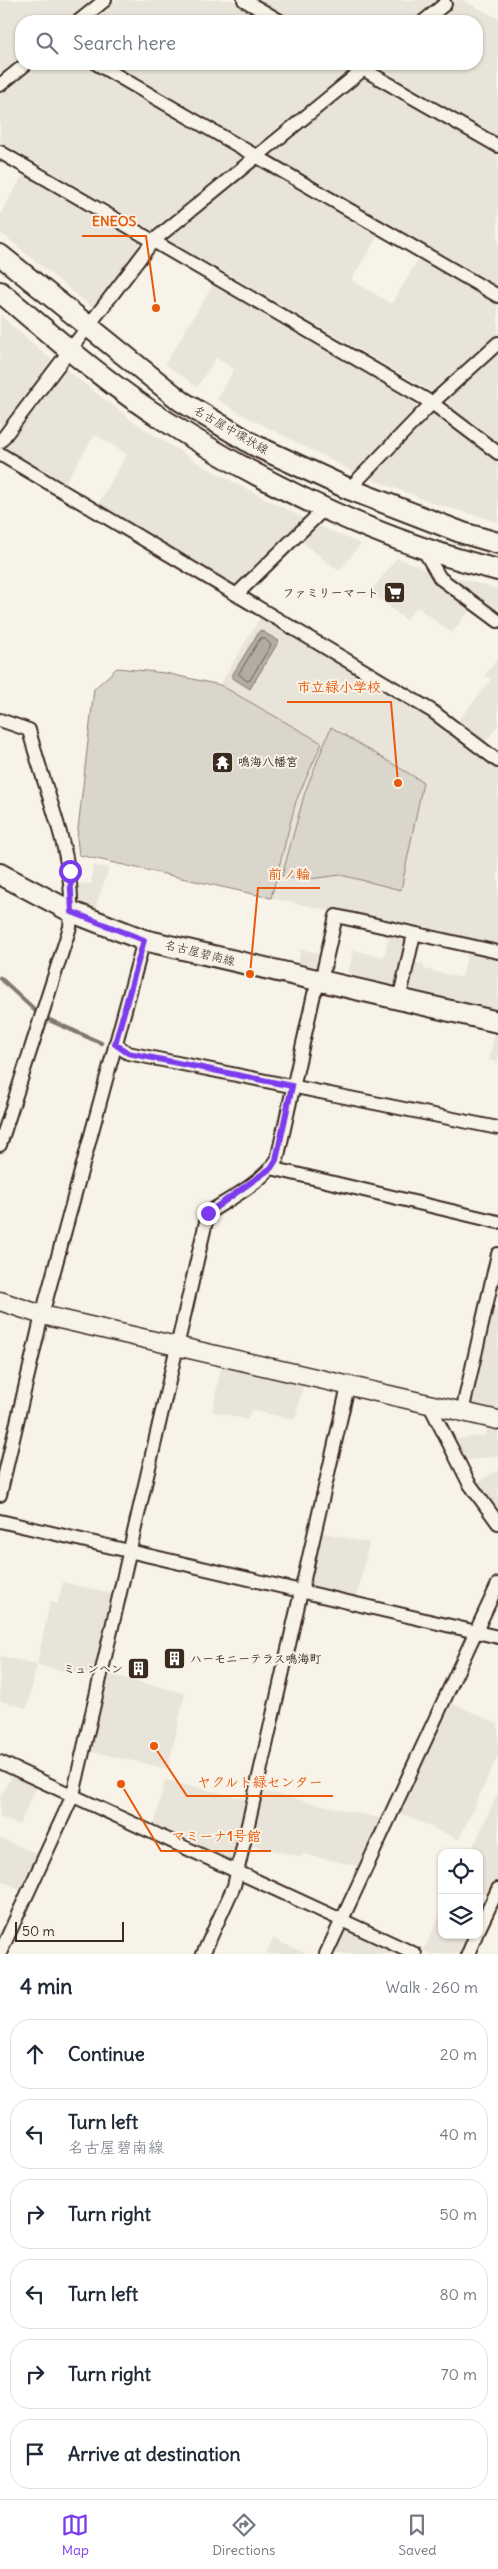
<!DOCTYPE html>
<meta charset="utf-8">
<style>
body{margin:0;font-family:Delius,"Klee One",sans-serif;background:#f6f6f7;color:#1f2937}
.controls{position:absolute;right:15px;bottom:15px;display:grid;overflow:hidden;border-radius:10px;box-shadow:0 1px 4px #0004}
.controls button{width:45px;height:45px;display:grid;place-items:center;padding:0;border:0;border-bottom:1px solid #e0e1e3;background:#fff;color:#1f2937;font:25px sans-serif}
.scale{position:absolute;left:15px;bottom:12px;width:109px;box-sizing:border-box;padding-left:5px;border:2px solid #3b2a1e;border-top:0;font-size:14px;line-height:18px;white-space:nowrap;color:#3b2a1e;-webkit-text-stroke:4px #f7f3e8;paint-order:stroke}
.stop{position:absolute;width:15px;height:15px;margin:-11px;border:4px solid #7c3aed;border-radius:50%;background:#fff}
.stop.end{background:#7c3aed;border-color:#fff;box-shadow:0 1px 5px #0008}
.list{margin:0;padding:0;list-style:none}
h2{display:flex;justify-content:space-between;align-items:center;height:65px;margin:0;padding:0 20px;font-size:21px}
h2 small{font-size:16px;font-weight:400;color:#747a83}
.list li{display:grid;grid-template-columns:32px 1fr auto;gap:15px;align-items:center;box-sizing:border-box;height:70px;margin:0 10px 10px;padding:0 10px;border:1px solid #e0e1e3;border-radius:20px}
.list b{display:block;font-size:19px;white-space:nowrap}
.list p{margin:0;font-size:16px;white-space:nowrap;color:#747a83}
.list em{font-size:16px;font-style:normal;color:#747a83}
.icon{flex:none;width:28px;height:28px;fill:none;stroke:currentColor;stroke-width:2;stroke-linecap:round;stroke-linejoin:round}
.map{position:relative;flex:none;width:498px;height:1954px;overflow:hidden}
.search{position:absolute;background:#fff;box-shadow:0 1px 4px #0004;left:15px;right:15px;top:15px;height:55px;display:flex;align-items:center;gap:12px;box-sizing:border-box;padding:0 18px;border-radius:20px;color:#747a83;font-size:19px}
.sheet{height:545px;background:#fff}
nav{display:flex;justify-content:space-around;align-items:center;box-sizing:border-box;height:70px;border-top:1px solid #e0e1e3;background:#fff;font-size:14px;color:#747a83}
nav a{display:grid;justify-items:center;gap:2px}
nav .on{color:#7c3aed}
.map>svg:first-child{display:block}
.built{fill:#e9e4d9}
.green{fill:#dbd6cb;stroke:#8b8074}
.water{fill:#b4aca0;stroke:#84786c}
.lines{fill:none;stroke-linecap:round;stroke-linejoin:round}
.shore{stroke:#6b5e52;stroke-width:1}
.stream{stroke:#84786c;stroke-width:4.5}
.street-casing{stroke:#3b2a1e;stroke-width:16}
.secondary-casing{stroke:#3b2a1e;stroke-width:21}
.primary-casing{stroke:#3b2a1e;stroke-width:24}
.street{stroke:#f7f3e8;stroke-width:12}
.secondary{stroke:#f7f3e8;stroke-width:18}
.primary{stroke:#f7f3e8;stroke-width:20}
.route{stroke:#7c3aed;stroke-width:6}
.labels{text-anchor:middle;stroke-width:4;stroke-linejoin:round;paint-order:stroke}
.street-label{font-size:12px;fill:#3b2a1e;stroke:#f7f3e8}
.poi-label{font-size:12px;font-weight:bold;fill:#3b2a1e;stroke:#f7f3e8;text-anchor:end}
.leader{fill:none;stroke:#e8590c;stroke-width:2}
.callout-dot{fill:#e8590c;stroke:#f7f3e8;stroke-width:2}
.callout-label{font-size:14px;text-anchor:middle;font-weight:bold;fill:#e8590c;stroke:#f7f3e8;stroke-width:4;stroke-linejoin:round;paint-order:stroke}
</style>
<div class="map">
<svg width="498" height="1954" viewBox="0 0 498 1954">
<rect width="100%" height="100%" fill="#f7f3e8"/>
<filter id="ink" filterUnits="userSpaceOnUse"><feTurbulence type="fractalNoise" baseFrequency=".02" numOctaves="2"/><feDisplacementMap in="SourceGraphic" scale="10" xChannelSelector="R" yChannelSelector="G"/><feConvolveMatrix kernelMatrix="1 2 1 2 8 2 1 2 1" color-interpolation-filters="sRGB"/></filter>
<g filter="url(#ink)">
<g class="built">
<path d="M0 0H96L70 21H21V61L0 78Z"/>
<path d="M113 0H232L269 21H87Z"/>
<path d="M257 0H441L416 21H294Z"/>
<path d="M456 0H462L498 18V140L380 70 378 64H477V21H430Z"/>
<path d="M35 64H88L244 153 243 161 161 229 152 230 0 142V92Z"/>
<path d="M104 64H342L347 66 349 75 259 148 252 149Z"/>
<path d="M360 78 368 79 498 152V292L270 160 269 152Z"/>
<path d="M259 163 380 233 351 280 392 304 420 256 498 302V337L439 390 431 391 170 241 169 232 252 164Z"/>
<path d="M23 175 138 242 140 250 94 309 0 232V215Z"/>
<path d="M213 285 415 403 417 410 356 473 241 414 217 399 234 369 216 358 197 387 165 364Z"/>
<path d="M0 315 55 363 0 438Z"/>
<path d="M498 350V442L449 406 447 395Z"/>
<path d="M63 367 131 420 203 466 305 519 243 583 235 585 98 504 127 454 95 435 64 484 5 450 4 443Z"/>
<path d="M434 414 498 461V522L436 504 366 477 426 416Z"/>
<path d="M317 525 361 544 339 571 299 540Z"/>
<path d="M397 558 419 566 472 607 452 633 417 607 406 620 370 592Z"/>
<path d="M444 574 498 589V615Z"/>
<path d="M262 614 433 718 498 765V947L271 898 296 801 322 743 220 685Z"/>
<path d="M498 658V726L485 742 458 721 491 680 485 675Z"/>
<path d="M93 865 109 868 94 912 75 904 73 883 91 884Z"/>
<path d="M390 931 408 935 398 988 394 991 347 980 353 950 384 957Z"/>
<path d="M301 949 320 954 317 970 297 968Z"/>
<path d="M468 949 498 956V1013L406 992 411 962 424 964V969L462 978Z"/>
<path d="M495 1030H498V1062L489 1060Z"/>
<path d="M490 1309 498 1311V1414L474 1408 468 1400Z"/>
<path d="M222 1363 304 1383 295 1420 251 1410 248 1420 212 1411Z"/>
<path d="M488 1425 498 1427V1456L462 1461 451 1440 486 1435Z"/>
<path d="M498 1470V1516L475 1484Z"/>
<path d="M320 1532 369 1543 356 1599 312 1589 309 1581Z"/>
<path d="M63 1582 114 1594 95 1678 37 1665 27 1708 0 1701V1656L37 1664 50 1602 58 1604Z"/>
<path d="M107 1674 185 1693 168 1769 89 1751Z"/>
<path d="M448 1701 498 1724V1755L459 1840 398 1812Z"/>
<path d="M13 1773 38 1784 19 1825 0 1817V1798Z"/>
<path d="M165 1780 247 1799 235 1856 224 1862 153 1829Z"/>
<path d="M258 1790 383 1819 361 1867 303 1854 302 1857 246 1844Z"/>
<path d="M498 1793V1880L490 1896 479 1891V1853H470Z"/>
<path d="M0 1838 40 1855 23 1891 0 1880Z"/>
<path d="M440 1916 442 1935H472L464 1954H430L423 1951Z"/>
<path d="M351 1929 404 1954H330L340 1932Z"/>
<path d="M273 1939 307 1954H266Z"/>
</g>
<g class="green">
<path d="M117 668 165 673 220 685 322 743 296 801 271 898 79 855 77 838 94 689Z"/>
<path d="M331 727 423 782 401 890 341 875 301 880 282 876 305 792Z"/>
</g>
<path class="water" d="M260 630 279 641 250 689 231 677Z"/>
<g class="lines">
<path class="shore" d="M261 638H264L271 645 250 680 247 681 239 674Z"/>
<g class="stream">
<path d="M0 978 37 1012"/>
<path d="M47 1019 101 1043"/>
</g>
<defs>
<g id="street">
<path d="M244 0 280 21"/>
<path d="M79 21 105 0"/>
<path d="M424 21 445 4"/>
<path d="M97 64 498 296"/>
<path d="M354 64 498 146"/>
<path d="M0 85 26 64"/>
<path d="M0 152 432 403 498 343"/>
<path d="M0 442 153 241 370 64"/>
<path d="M0 454 432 711 498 761"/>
<path d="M349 489 432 403 498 453"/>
<path d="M423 549 440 578 498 621"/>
<path d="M238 593 325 508"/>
<path d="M0 720 29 730C45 794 78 859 70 927L0 1145"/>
<path d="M399 1000 414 934"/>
<path d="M115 1044 128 1053 498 1128"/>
<path d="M271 1168 498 1222"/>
<path d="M429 1404 469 1483 498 1523"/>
<path d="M462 1412 498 1254"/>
<path d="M0 1495 42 1315 144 940"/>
<path d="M0 1521 498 1637"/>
<path d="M0 1762 415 1954"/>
<path d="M479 1929 498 1889"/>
<path d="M0 1953 73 1795 208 1213C231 1198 261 1183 277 1160L314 994 321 981 336 916 498 952"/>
<path d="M203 1954 234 1886 348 1386"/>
<path d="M326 1954 498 1584"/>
<path d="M468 1954 476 1935"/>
</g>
<path id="secondary" d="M0 1301 42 1315 498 1420"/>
<g id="primary">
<path d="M0 255 181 401 254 445 349 489 463 533 498 543"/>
<path d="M0 292C53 336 106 383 164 420 267 486 379 541 498 570"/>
<path d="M0 874 72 912 144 940 498 1022"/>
</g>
</defs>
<use href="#street" class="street-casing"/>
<use href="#secondary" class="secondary-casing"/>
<use href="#primary" class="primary-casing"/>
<use href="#street" class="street"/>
<use href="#secondary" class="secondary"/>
<use href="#primary" class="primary"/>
</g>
</g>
<g class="lines" filter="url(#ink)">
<path class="route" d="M70 871 72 912 144 940 115 1044 128 1053 292 1086 276 1160 271 1168 208 1213"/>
</g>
<defs>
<symbol id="supermarket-square" viewBox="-11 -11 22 22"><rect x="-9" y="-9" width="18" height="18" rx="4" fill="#3b2a1e" stroke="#f7f3e8"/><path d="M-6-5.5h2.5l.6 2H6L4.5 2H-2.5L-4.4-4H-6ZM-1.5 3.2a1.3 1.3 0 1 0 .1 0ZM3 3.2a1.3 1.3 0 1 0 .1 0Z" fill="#fff"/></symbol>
<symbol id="temple-square" viewBox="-11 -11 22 22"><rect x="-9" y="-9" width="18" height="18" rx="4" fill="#3b2a1e" stroke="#f7f3e8"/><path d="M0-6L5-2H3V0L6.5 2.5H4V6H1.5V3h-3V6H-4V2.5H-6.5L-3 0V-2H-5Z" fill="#fff"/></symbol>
<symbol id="building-square" viewBox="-11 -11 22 22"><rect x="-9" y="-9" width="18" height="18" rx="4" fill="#3b2a1e" stroke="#f7f3e8"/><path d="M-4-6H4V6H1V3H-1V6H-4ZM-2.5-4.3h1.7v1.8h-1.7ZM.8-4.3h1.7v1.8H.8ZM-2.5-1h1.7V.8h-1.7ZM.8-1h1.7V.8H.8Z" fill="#fff"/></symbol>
</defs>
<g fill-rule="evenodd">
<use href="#supermarket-square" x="382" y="580" width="25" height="25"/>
<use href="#temple-square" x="210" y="750" width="25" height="25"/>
<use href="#building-square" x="162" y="1646" width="25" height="25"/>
<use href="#building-square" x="126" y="1656" width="25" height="25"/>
</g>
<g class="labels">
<g class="street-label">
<text transform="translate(231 430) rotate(30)" y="4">名古屋中環状線</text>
<text transform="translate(200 953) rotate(14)" y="4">名古屋碧南線</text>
</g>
<g class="poi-label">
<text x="379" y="597">ファミリーマート</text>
<text x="238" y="766" text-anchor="start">鳴海八幡宮</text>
<text x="190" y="1663" text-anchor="start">ハーモニーテラス鳴海町</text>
<text x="123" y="1673">ミュンヘン</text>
</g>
</g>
<path class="leader" d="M156 308L146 236H82M398 783L391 702H287M250 974L258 888H320M154 1746L187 1796H333M121 1784L161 1851H271"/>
<g class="callout-dot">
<circle cx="156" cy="308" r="5"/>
<circle cx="398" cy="783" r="5"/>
<circle cx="250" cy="974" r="5"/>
<circle cx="154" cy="1746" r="5"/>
<circle cx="121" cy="1784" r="5"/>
</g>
<g class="callout-label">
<text x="114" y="226">ENEOS</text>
<text x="339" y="692">市立緑小学校</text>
<text x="289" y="879">前ノ輪</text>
<text x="260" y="1787">ヤクルト緑センター</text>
<text x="216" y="1841">マミーナ1号館</text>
</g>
</svg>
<div class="controls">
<button><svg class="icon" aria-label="locate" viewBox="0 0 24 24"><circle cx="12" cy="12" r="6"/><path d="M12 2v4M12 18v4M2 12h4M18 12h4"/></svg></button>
<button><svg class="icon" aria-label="layers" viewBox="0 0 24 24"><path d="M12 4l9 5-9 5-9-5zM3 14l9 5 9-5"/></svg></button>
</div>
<div class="scale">50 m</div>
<div class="stop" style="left:70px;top:871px"></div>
<div class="stop end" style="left:208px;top:1213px"></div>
<div class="search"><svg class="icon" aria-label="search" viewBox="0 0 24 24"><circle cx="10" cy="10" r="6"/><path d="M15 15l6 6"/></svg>Search here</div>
</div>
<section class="sheet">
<h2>4 min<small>Walk · 260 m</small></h2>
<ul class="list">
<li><svg class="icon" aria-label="ahead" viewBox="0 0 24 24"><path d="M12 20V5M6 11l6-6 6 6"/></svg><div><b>Continue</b></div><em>20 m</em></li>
<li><svg class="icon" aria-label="left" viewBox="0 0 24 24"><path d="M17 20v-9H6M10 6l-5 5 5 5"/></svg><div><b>Turn left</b><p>名古屋碧南線</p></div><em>40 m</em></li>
<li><svg class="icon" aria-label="right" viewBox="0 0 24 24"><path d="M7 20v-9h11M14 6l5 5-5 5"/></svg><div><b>Turn right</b></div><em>50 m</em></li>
<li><svg class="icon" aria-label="left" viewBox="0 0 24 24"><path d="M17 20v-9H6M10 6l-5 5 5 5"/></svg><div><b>Turn left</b></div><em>80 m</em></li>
<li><svg class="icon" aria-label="right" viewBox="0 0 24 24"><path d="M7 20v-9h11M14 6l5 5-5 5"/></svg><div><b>Turn right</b></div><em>70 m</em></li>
<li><svg class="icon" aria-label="arrive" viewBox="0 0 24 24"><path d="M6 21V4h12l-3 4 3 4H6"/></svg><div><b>Arrive at destination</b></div></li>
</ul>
</section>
<nav>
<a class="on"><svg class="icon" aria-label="map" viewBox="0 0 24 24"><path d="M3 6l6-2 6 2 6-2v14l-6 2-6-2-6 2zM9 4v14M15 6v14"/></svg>Map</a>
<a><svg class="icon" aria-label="directions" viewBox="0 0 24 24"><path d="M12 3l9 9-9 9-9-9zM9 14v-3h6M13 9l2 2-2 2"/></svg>Directions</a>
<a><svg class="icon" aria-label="saved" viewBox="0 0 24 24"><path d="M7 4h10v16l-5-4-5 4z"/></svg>Saved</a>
</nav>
